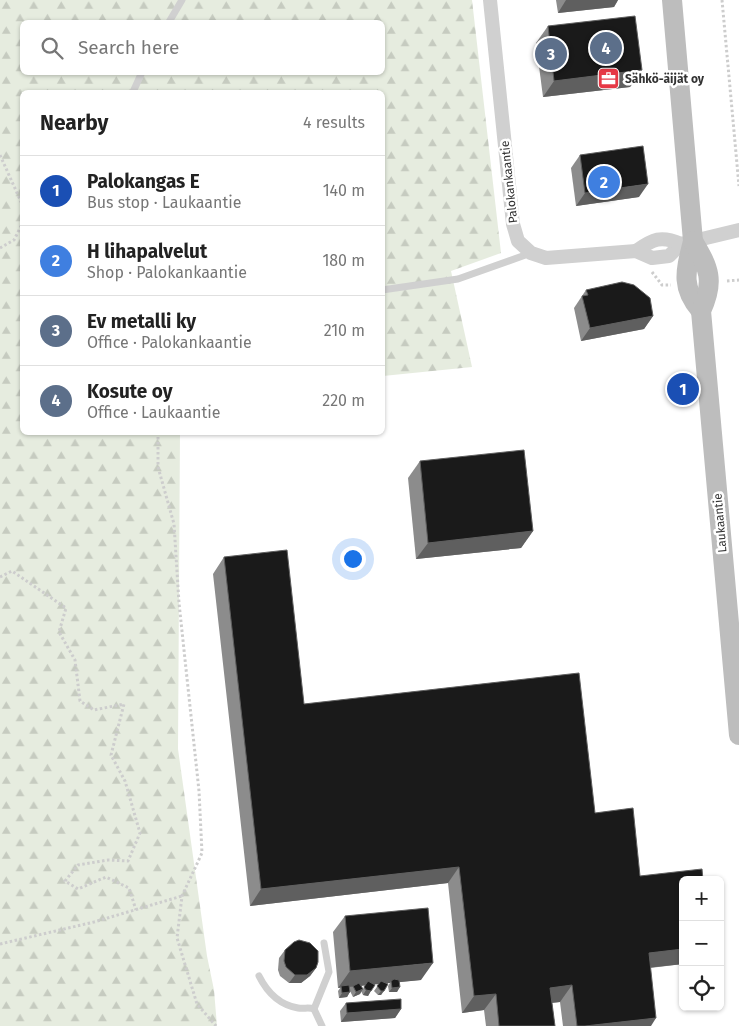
<!DOCTYPE html>
<meta charset="utf-8">
<style>
body{margin:0;font-family:"Fira Sans",sans-serif;background:#f2f2f2;color:#222}
.controls{position:absolute;right:15px;bottom:15px;display:grid;overflow:hidden;border-radius:8px;box-shadow:0 1px 4px #0004}
.controls button{width:45px;height:45px;display:grid;place-items:center;padding:0;border:0;border-bottom:1px solid #e0e0e0;background:#fff;color:#222;font:25px sans-serif}
.you{position:absolute;left:352px;top:558px;width:18px;height:18px;margin:-12px;border:4px solid #fff;border-radius:50%;background:#1a73e8;box-shadow:0 0 0 8px #1a73e833}
.badge{display:grid;place-items:center;width:32px;height:32px;border-radius:50%;background:#e63946;color:#fff;font-size:16px;font-weight:700}
.pin{position:absolute;translate:-50% -50%;border:2px solid #fff;box-shadow:0 1px 5px #0006}
.list{margin:0;padding:0;list-style:none}
h2{display:flex;justify-content:space-between;align-items:center;height:65px;margin:0;padding:0 20px;font-size:21px}
h2 small{font-size:16px;font-weight:400;color:#767676}
.list li{display:grid;grid-template-columns:32px 1fr auto;gap:15px;align-items:center;box-sizing:border-box;height:70px;padding:0 20px;border-top:1px solid #e0e0e0}
.list b{display:block;font-size:19px;white-space:nowrap}
.list p{margin:0;font-size:16px;white-space:nowrap;color:#767676}
.list em{font-size:16px;font-style:normal;color:#767676}
.icon{flex:none;width:28px;height:28px;fill:none;stroke:currentColor;stroke-width:2;stroke-linecap:round;stroke-linejoin:round}
.map{position:relative;flex:none;width:739px;height:1026px;overflow:hidden}
.search{position:absolute;background:#fff;box-shadow:0 1px 4px #0004;left:20px;top:20px;width:365px;height:55px;display:flex;align-items:center;gap:12px;box-sizing:border-box;padding:0 18px;border-radius:8px;color:#767676;font-size:19px}
.panel{position:absolute;background:#fff;box-shadow:0 1px 4px #0004;left:20px;top:90px;width:365px;height:345px;border-radius:8px}
.map>svg:first-child{display:block}
.forest{fill:url(#forest-firs);fill-rule:evenodd}
.lines{fill:none;stroke-linecap:round;stroke-linejoin:round}
.path{stroke:#cdcdcd;stroke-width:3;stroke-dasharray:2.5 2.5;stroke-linecap:butt}
.service{stroke:#d0d0d0;stroke-width:7}
.minor{stroke:#d0d0d0;stroke-width:14}
.secondary{stroke:#bdbdbd;stroke-width:20}
.wall{fill:#8c8c8c;fill-rule:evenodd}
.shaded-wall{fill:#5f5f5f}
.building{fill:#1a1a1a;stroke:#5f5f5f}
.labels{text-anchor:middle;stroke-width:5;stroke-linejoin:round;paint-order:stroke}
.poi-label{font-size:12px;font-weight:bold;fill:#333;stroke:#fff;text-anchor:start}
.street-label{font-size:12px;fill:#333;stroke:#fff}
</style>
<div class="map">
<svg width="739" height="1026" viewBox="0 0 739 1026">
<defs>
<pattern id="forest-firs" width="22" height="20" patternUnits="userSpaceOnUse" patternTransform="scale(1.25)"><rect width="22" height="20" fill="#e6ecdf"/><path d="M5 1l3.5 6h-7zM16 11l3.5 6h-7z" fill="#c6cbc0"/></pattern>
</defs>
<rect width="100%" height="100%" fill="#fff"/>
<path class="forest" d="M0 0H472L501 253 451 271 472 367 383 376 382 92H22V432L180 433 178 749 207 956 214 990 217 1026H0ZM22 22H382V72H22Z"/>
<g class="lines">
<g class="path">
<path d="M722 0 739 186"/>
<path d="M0 155 22 204"/>
<path d="M0 248 14 240 22 224"/>
<path d="M652 272 662 285H671"/>
<path d="M727 281 739 280"/>
<path d="M158 432V467L174 524 179 603 199 791 202 853 182 896 177 938 197 1004 216 1026"/>
<path d="M0 577 12 571 66 608 59 632 75 660 80 701 94 710 124 704 111 755 125 781 140 833 128 861 108 860 78 865 65 881 78 889 106 877 129 888 136 910"/>
<path d="M0 944 94 922 182 896"/>
</g>
<g class="service">
<path d="M169 22 182 0"/>
<path d="M133 92 142 72"/>
<path d="M382 290 458 279 531 253"/>
<path d="M259 976C267 992 280 1005 298 1008 304 1009 309 1007 314 1009"/>
<path d="M322 1026 314 1009 329 972 324 943"/>
</g>
<g class="minor">
<path d="M490 0 513 224 518 241 531 253 546 258 636 251 652 258 669 256 681 244 739 230"/>
<path d="M636 251C653 239 661 235 681 244"/>
</g>
<g class="secondary">
<path d="M672 0 693 241C686 270 680 287 701 311"/>
<path d="M693 241C709 268 715 281 701 311L739 735"/>
</g>
</g>
<g class="wall">
<path d="M556 0H618L614 7 558 13Z"/>
<path d="M548 26 642 70 630 87 543 97 536 43Z"/>
<path d="M580 155 639 197 576 206 571 168Z"/>
<path d="M586 290 653 316 644 329 581 341 574 308Z"/>
<path d="M420 461 533 531 521 548 416 559 408 478Z"/>
<path d="M224 557 304 704 595 813 640 876 683 880V964L650 968 651 1026H563L560 1002 552 1003 555 1026H486L484 1010 462 1013 448 883 250 906 213 574Z"/>
<path d="M345 916 421 980 399 982 397 992H389L388 986 390 983H386L381 995H378L374 991 379 984H374L368 996 363 995 361 991 360 994 353 997 350 991 347 997 339 998 338 991 341 987 338 988 333 932ZM365 985V986L363 989 361 986Z"/>
<path d="M285 950 316 968 310 976 301 983H289L280 976 278 970 279 958Z"/>
<path d="M346 1003 401 1009 395 1018 341 1022 340 1011Z"/>
</g>
<g class="shaded-wall">
<path d="M566 0H618L614 7 558 13Z"/>
<path d="M642 70 630 87 543 97 554 81Z"/>
<path d="M648 184 639 197 576 206 585 193Z"/>
<path d="M653 316 644 329 581 341 590 328Z"/>
<path d="M533 531 521 548 416 559 428 543Z"/>
<path d="M459 867 448 883 250 906 261 889Z"/>
<path d="M683 949V964L637 969 649 953Z"/>
<path d="M433 963 421 980 391 983V981L390 983 338 988 350 971Z"/>
<path d="M316 968 310 976 301 983H289L295 975Z"/>
<path d="M572 985 560 1002 539 1004 550 988Z"/>
<path d="M400 987 397 992H389L392 988Z"/>
<path d="M363 989 360 994 353 997 356 992Z"/>
<path d="M366 990 371 991 368 996 363 995Z"/>
<path d="M381 991H384L381 995H378Z"/>
<path d="M350 992 347 997 339 998 342 993Z"/>
<path d="M496 994 484 1010 462 1013 474 996Z"/>
<path d="M401 1009 395 1018 341 1022 347 1013Z"/>
<path d="M656 1018 651 1026H585Z"/>
</g>
<g class="building">
<path d="M635 16 642 70 554 81 548 26Z"/>
<path d="M643 146 648 184 585 193 580 155Z"/>
<path d="M622 282 634 285 650 298 653 316 590 328 582 296 588 295 586 290Z"/>
<path d="M524 450 533 531 428 543 420 461Z"/>
<path d="M287 550 304 704 579 673 595 813 633 808 640 876 702 869 703 880H683V949L649 953 656 1018 585 1026H577L572 985 550 988 555 1026H499L496 994 474 996 459 867 261 889 224 557Z"/>
<path d="M428 908 433 963 350 971 345 916Z"/>
<path d="M299 940 310 943 318 951V962L316 968 307 975H295L286 967 284 961 285 950 294 942Z"/>
<path d="M394 979 399 980 400 987 392 988 391 981Z"/>
<path d="M368 981 375 985 371 991 366 990 364 987Z"/>
<path d="M381 981 388 984 384 991H381L377 986Z"/>
<path d="M359 983 363 989 356 992 353 986Z"/>
<path d="M349 985 350 992 342 993 341 986Z"/>
<path d="M401 999V1009L347 1013 346 1003Z"/>
</g>
<defs>
<symbol id="office-square" viewBox="-11 -11 22 22"><rect x="-9" y="-9" width="18" height="18" rx="4" fill="#e63946" stroke="#fff"/><path d="M-6-3h4V-5.5h4V-3h4V5H-6ZM-1-4.5V-3h2v-1.5ZM-6 0V1H6V0Z" fill="#fff"/></symbol>
</defs>
<g fill-rule="evenodd">
<use href="#office-square" x="596" y="66" width="25" height="25"/>
</g>
<g class="labels">
<g class="poi-label">
<text x="625" y="83">Sähkö-äijät oy</text>
</g>
<g class="street-label">
<text transform="translate(509 182) rotate(-96)" y="4">Palokankaantie</text>
<text transform="translate(720 523) rotate(-95)" y="4">Laukaantie</text>
</g>
</g>
</svg>
<div class="controls">
<button>+</button>
<button>−</button>
<button><svg class="icon" aria-label="locate" viewBox="0 0 24 24"><circle cx="12" cy="12" r="6"/><path d="M12 2v4M12 18v4M2 12h4M18 12h4"/></svg></button>
</div>
<div class="you"></div>
<div class="pin badge" style="left:683px;top:389px;background:#1a4fb4">1</div>
<div class="pin badge" style="left:604px;top:182px;background:#3f7fe0">2</div>
<div class="pin badge" style="left:551px;top:54px;background:#5c6f8a">3</div>
<div class="pin badge" style="left:606px;top:48px;background:#5c6f8a">4</div>
<div class="search"><svg class="icon" aria-label="search" viewBox="0 0 24 24"><circle cx="10" cy="10" r="6"/><path d="M15 15l6 6"/></svg>Search here</div>
<section class="panel">
<h2>Nearby<small>4 results</small></h2>
<ul class="list">
<li><span class="badge" style="background:#1a4fb4">1</span><div><b>Palokangas E</b><p>Bus stop · Laukaantie</p></div><em>140 m</em></li>
<li><span class="badge" style="background:#3f7fe0">2</span><div><b>H lihapalvelut</b><p>Shop · Palokankaantie</p></div><em>180 m</em></li>
<li><span class="badge" style="background:#5c6f8a">3</span><div><b>Ev metalli ky</b><p>Office · Palokankaantie</p></div><em>210 m</em></li>
<li><span class="badge" style="background:#5c6f8a">4</span><div><b>Kosute oy</b><p>Office · Laukaantie</p></div><em>220 m</em></li>
</ul>
</section>
</div>
